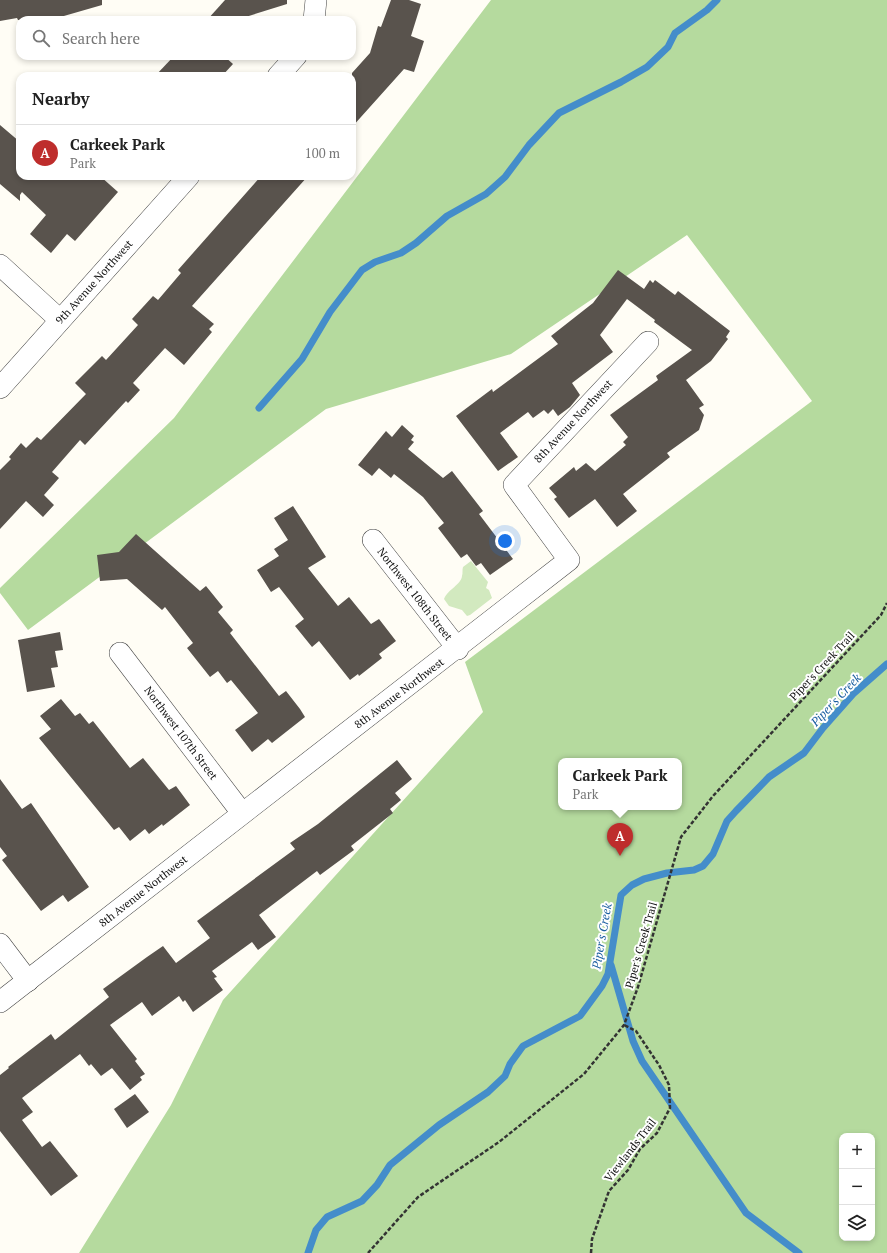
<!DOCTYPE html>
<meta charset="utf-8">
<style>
body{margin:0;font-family:"PT Serif",serif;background:#f6f6f6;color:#222}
.controls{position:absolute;right:12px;bottom:12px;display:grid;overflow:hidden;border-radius:8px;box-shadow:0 2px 6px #0003}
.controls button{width:36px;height:36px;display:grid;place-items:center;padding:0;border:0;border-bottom:1px solid #e0e0e0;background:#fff;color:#222;font:20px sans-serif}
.you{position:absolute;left:505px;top:541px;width:14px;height:14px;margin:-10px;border:3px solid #fff;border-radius:50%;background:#1a73e8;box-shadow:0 0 0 6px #1a73e833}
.badge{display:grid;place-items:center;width:26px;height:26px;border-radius:50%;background:#be2d2c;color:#fff;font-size:13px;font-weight:700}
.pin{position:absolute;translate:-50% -33px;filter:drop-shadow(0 1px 2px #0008)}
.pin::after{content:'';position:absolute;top:21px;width:14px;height:12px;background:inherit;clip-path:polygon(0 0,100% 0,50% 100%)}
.popup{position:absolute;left:558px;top:758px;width:124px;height:52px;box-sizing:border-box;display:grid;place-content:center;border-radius:8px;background:#fff;filter:drop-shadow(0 1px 3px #0005);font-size:13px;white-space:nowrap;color:#767676}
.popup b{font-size:15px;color:#222}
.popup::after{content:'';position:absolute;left:50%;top:100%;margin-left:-8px;border:8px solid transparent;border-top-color:#fff}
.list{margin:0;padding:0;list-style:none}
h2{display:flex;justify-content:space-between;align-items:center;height:52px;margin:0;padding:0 16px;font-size:17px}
h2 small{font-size:13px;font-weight:400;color:#767676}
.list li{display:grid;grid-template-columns:26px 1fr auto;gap:12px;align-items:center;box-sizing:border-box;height:56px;padding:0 16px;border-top:1px solid #e0e0e0}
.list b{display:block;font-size:15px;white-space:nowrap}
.list p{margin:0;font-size:13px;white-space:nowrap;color:#767676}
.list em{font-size:13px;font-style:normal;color:#767676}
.icon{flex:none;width:22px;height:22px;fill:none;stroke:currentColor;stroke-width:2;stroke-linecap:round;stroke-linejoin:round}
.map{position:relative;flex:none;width:887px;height:1253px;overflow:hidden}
.search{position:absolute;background:#fff;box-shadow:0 2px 6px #0003;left:16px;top:16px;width:340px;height:44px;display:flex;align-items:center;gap:10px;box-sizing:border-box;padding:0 14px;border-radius:12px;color:#767676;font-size:15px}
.panel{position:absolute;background:#fff;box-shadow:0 2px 6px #0003;left:16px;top:72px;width:340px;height:108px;border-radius:12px}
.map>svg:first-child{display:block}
.green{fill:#d2e9bf}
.forest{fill:#b5da9e;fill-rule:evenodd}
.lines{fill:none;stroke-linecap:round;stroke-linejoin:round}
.stream{stroke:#448dca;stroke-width:7}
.building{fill:#59534d}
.minor-casing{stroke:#444;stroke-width:22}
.path{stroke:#333;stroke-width:2.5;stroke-dasharray:4 2;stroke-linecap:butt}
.minor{stroke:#fff;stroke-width:21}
.labels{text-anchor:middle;stroke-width:4;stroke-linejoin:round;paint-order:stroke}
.street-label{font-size:11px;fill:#111;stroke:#fff}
.water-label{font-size:12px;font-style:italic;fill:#1c5fa1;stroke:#fff}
</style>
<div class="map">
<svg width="887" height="1253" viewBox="0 0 887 1253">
<rect width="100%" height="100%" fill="#fffdf5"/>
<path class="green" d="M471 561 488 582 486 588 489 590 492 598 470 615 467 616 462 610 449 606 444 599C448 589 461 585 462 576 463 573 462 570 463 567Z"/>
<path class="forest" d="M491 0H887V1253H79L171 1105 223 1000 483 712 465 662 812 401 687 235 511 354 326 409 28 630 0 593V588L174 418ZM561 761H679V807H561ZM842 1136H872V1238H842Z"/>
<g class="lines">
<g class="stream">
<path d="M259 408 302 359 330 312 362 270 375 262 401 253 416 243 447 216 486 194 505 177 529 145 559 113 621 82 647 67 668 47 675 33 707 10 717 0"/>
<path d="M611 965 633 1041 642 1061 746 1213 799 1253"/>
<path d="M308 1253 316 1230 327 1217 362 1201 377 1185 390 1165 439 1125 488 1092 505 1076 510 1064 523 1046 580 1016 602 986 608 974 621 895 632 885 644 879 667 873 694 870 703 866 713 854 727 821 736 811 769 777 804 753 823 728 854 693 887 664"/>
</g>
</g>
<g class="building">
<path d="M0 0H102V5L50 20H18L17 18 0 21Z"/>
<path d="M225 0H287V4L236 20H207Z"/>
<path d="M391 0H409L421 4 411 36 424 41 414 72 404 69 352 127V73L370 53 378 26 381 27Z"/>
<path d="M174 56H224L233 64 222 76H155Z"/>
<path d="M0 125 20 142V176H100L118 192 75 241 67 234 51 253 30 234 46 215 22 192 20 195V201L0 184Z"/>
<path d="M261 176H308L192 306 214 324 209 329 212 332 184 365 165 348 133 383 140 390 128 403 126 401 85 445 80 440 52 472 59 478 44 495 54 505 43 517 26 501 0 529V470L11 459 9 457 21 443 26 448 37 437 41 440 86 394 75 383 102 356 106 360 138 325 132 319 153 296 158 300 181 273 178 270Z"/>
<path d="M618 270 644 289 650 280 653 283 655 280 675 295 678 291 730 331 726 337 728 339 711 361 686 380 704 405 699 408 704 415 699 430 667 453 670 457 623 494 637 511 617 527 595 499 569 518 554 499 557 497 549 488 574 467 576 471 586 463 595 471 626 445 623 442 628 437 610 415 658 380 656 376 692 350 654 322 655 320 627 299 600 335 613 352 572 383 580 395 570 407 558 416 553 409 548 414 544 410 533 418 528 412 500 433 518 457 498 471 456 416 492 389 493 392 558 344 551 336 593 303Z"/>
<path d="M402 425 414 436 411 440 414 442 408 449 443 478 452 471 483 511 479 514 513 559 490 575 481 563 476 566 467 554 461 558 438 528 444 523 423 497 394 474 391 478 379 468 372 476 358 465 386 431 392 437Z"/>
<path d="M293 506 326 557 308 568 338 606 349 597 371 624 379 619 396 641 379 654 382 658 359 676 358 674 350 680 319 641 312 647 295 626 304 619 279 587 271 592 257 570 279 556 274 549 288 540 274 518Z"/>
<path d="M136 534 200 591 206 586 223 607 218 612 233 630 230 633 279 696 286 691 300 709 305 717 272 743 268 739 252 752 235 730 258 713 231 680 227 683 218 671 210 677 187 648 193 643 165 607 162 610 127 579 100 581 97 555 119 552Z"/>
<path d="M60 632 63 650 55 651 58 667 51 668 55 687 27 692 18 640Z"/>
<path d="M61 699 75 716 80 713 89 724 93 721 130 768 143 758 169 790 176 786 190 805 163 826 162 824 149 834 145 829 130 841 119 827 114 830 39 738 51 729 40 716Z"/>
<path d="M397 760 412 779 395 793 401 800 390 809 393 813 351 846 354 850 320 875 317 871 259 915 276 937 258 950 252 942 212 971 217 977 214 978 223 990 193 1012 185 1000 183 1002 179 996 152 1016 142 1002 110 1025 137 1059 135 1061 145 1074 140 1077 142 1080 130 1090 112 1068 101 1076 91 1064 89 1066 80 1054 22 1098 33 1112 22 1120 42 1147 50 1141 78 1176 51 1196 0 1131V1075L9 1068 8 1067 51 1034 55 1040 109 997 103 989 147 957 163 946 176 963 210 938 197 921 295 849 290 843 318 824Z"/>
<path d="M0 779 22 809 31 803 89 887 68 902 63 895 41 911 2 860 7 856 0 847Z"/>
<path d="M135 1094 149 1112 127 1128 114 1109Z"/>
</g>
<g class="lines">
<defs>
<g id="minor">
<path d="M314 20 316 0"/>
<path d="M278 76 296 56"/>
<path d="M0 265 60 320"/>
<path d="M0 388 189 176"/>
<path d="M373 540 458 649"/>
<path d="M120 653 242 813"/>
<path d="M0 944 28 981"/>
<path d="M0 1002 569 560 514 485 648 342"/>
</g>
</defs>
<use href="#minor" class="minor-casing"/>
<g class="path">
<path d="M368 1253 418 1197 499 1142 584 1074 624 1025 638 987 681 837 713 796 881 615 887 603"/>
<path d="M591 1253 592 1239 609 1191 628 1170 640 1149 657 1133 670 1108 669 1085 659 1065 636 1031 624 1025"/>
</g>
<use href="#minor" class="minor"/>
</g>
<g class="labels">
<g class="street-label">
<text transform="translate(94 282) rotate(-48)" y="4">9th Avenue Northwest</text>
<text transform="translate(573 421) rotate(-47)" y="4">8th Avenue Northwest</text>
<text transform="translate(415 594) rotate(52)" y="4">Northwest 108th Street</text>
<text transform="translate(822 666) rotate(-47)" y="4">Piper's Creek Trail</text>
<text transform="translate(399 693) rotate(-37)" y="4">8th Avenue Northwest</text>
<text transform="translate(181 733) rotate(53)" y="4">Northwest 107th Street</text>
<text transform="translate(143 891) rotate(-38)" y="4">8th Avenue Northwest</text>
<text transform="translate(641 945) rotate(-74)" y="4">Piper's Creek Trail</text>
<text transform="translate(630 1150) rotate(-52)" y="4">Viewlands Trail</text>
</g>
<g class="water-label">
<text transform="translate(836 700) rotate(-47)" y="4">Piper's Creek</text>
<text transform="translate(602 936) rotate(-80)" y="4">Piper's Creek</text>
</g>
</g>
</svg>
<div class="controls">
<button>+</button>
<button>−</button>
<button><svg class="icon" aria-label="layers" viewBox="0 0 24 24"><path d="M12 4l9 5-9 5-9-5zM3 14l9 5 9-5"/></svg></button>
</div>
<div class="you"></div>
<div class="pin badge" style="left:620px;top:856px">A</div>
<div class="popup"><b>Carkeek Park</b>Park</div>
<div class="search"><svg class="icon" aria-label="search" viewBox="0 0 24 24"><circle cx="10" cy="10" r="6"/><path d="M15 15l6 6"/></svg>Search here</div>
<section class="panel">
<h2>Nearby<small></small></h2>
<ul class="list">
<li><span class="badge">A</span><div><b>Carkeek Park</b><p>Park</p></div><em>100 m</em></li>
</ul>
</section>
</div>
